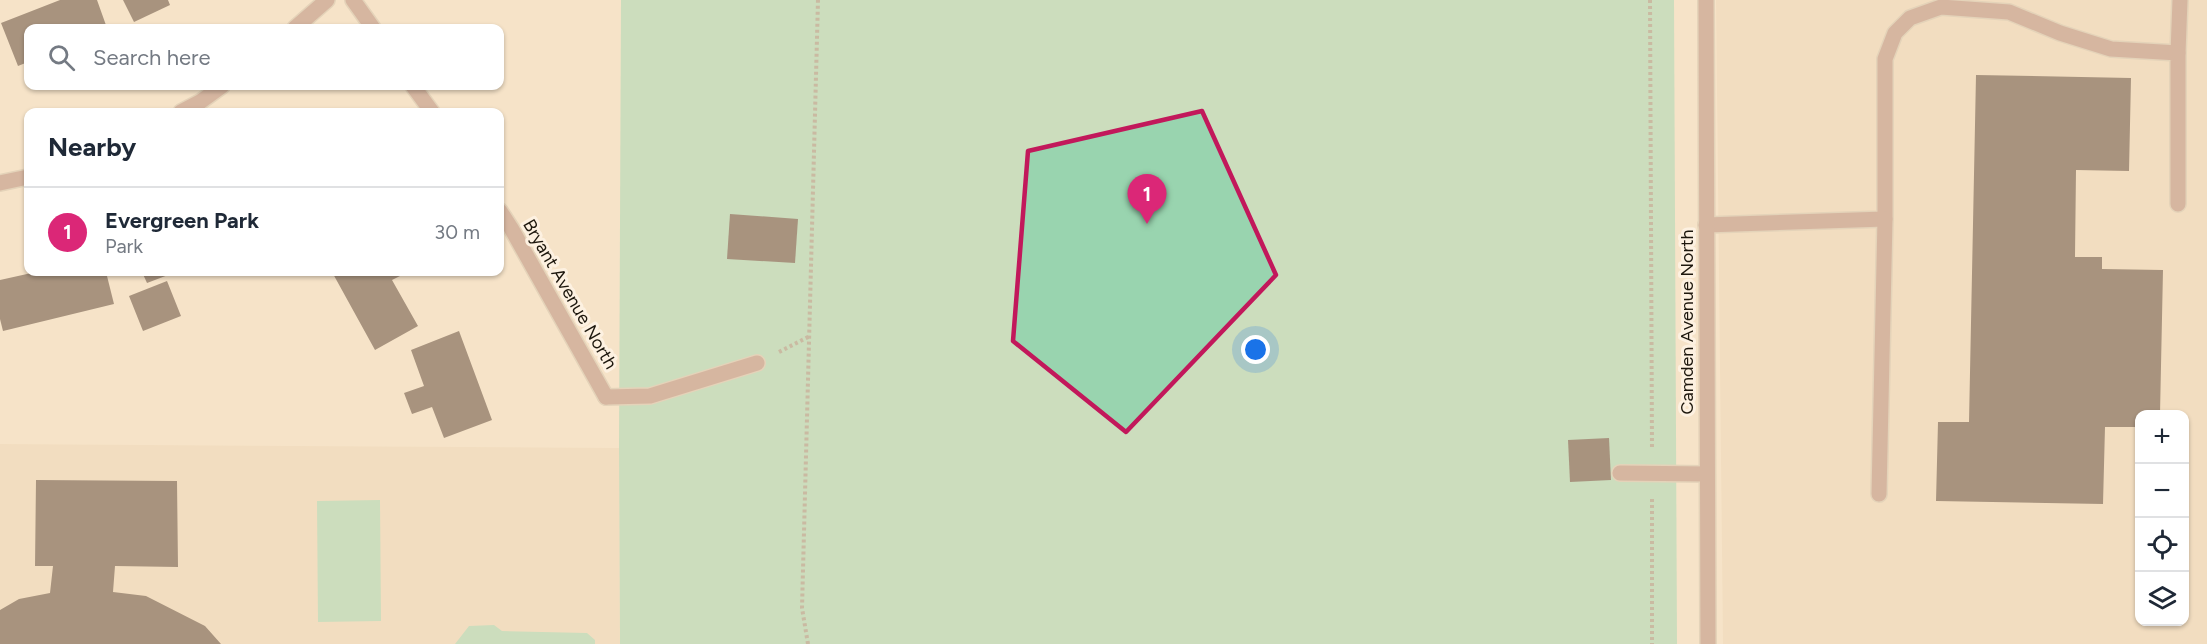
<!DOCTYPE html>
<meta charset="utf-8">
<style>
body{margin:0;font-family:Figtree,sans-serif;background:#f6f6f7;color:#1f2937}
.controls{position:absolute;right:18px;bottom:18px;display:grid;overflow:hidden;border-radius:12px;box-shadow:0 2px 4px #0004}
.controls button{width:54px;height:54px;display:grid;place-items:center;padding:0;border:0;border-bottom:2px solid #e0e1e3;background:#fff;color:#1f2937;font:30px sans-serif}
.you{position:absolute;left:1256px;top:350px;width:21px;height:21px;margin:-15px;border:4px solid #fff;border-radius:50%;background:#1a73e8;box-shadow:0 0 0 9px #1a73e833}
.badge{display:grid;place-items:center;width:39px;height:39px;border-radius:50%;background:#db2777;color:#fff;font-size:20px;font-weight:700}
.pin{position:absolute;translate:-50% -50px;filter:drop-shadow(0 2px 3px #0008)}
.pin::after{content:'';position:absolute;top:32px;width:21px;height:18px;background:inherit;clip-path:polygon(0 0,100% 0,50% 100%)}
.list{margin:0;padding:0;list-style:none}
h2{display:flex;justify-content:space-between;align-items:center;height:78px;margin:0;padding:0 24px;font-size:26px}
h2 small{font-size:20px;font-weight:400;color:#747a83}
.list li{display:grid;grid-template-columns:39px 1fr auto;gap:18px;align-items:center;box-sizing:border-box;height:90px;padding:0 24px;border-top:2px solid #e0e1e3}
.list b{display:block;font-size:22px;white-space:nowrap}
.list p{margin:0;font-size:20px;white-space:nowrap;color:#747a83}
.list em{font-size:20px;font-style:normal;color:#747a83}
.icon{flex:none;width:33px;height:33px;fill:none;stroke:currentColor;stroke-width:2;stroke-linecap:round;stroke-linejoin:round}
.map{position:relative;flex:none;width:2207px;height:644px;overflow:hidden}
.search{position:absolute;background:#fff;box-shadow:0 2px 4px #0004;left:24px;top:24px;width:480px;height:66px;display:flex;align-items:center;gap:15px;box-sizing:border-box;padding:0 21px;border-radius:12px;color:#747a83;font-size:22px}
.panel{position:absolute;background:#fff;box-shadow:0 2px 4px #0004;left:24px;top:108px;width:480px;height:168px;border-radius:12px}
.map>svg:first-child{display:block}
.built{fill:#eed6b6;fill-rule:evenodd}
.green{fill:#99d4af}
.building{fill:#4a3225}
.lines{fill:none;stroke-linecap:round;stroke-linejoin:round}
.service-casing{stroke:#cfbea6;stroke-width:18}
.minor-casing{stroke:#cfbea6;stroke-width:18}
.path{stroke:#958874;stroke-width:4;stroke-dasharray:3 3;stroke-linecap:butt}
.service{stroke:#af7f70;stroke-width:15}
.minor{stroke:#af7f70;stroke-width:15}
.marked{fill:none;stroke:#c2185b;stroke-width:4.5;stroke-linejoin:round}
.labels{text-anchor:middle;stroke-width:6;stroke-linejoin:round;paint-order:stroke}
.street-label{font-size:18px;fill:#1d170d;stroke:#fdf1e1}
</style>
<div class="map">
<svg width="2207" height="644" viewBox="0 0 2207 644">
<rect width="100%" height="100%" fill="#f6e3c8"/>
<g class="built">
<path d="M1716 0H2207V644H1723ZM2140 414H2184V622H2140Z"/>
<path d="M0 444 619 448 620 644H0Z"/>
</g>
<g class="green">
<path d="M621 0H1674L1677 644H620L619 448Z"/>
<path d="M380 500 381 621 318 622 317 501Z"/>
<path d="M494 625 502 631 587 633 595 640V644H455L469 626Z"/>
</g>
<g class="building">
<path d="M60 0H97L107 28H28V62L18 66 1 23Z"/>
<path d="M123 0H168L170 5 134 22Z"/>
<path d="M1976 75 2131 78 2129 171 2076 170 2075 257H2102V269L2163 270 2160 414H2140V427H2105L2103 504 1936 501 1938 422H1969Z"/>
<path d="M730 214 798 219 795 263 727 259Z"/>
<path d="M36 272H106L114 304 3 331 0 319V280Z"/>
<path d="M142 272H176L147 283Z"/>
<path d="M332 272H408L392 280 418 326 375 350Z"/>
<path d="M167 281 181 316 143 331 129 296Z"/>
<path d="M459 331 492 420 444 438 432 407 412 414 404 393 424 386 411 350Z"/>
<path d="M1609 438 1611 480 1570 482 1568 440Z"/>
<path d="M36 480 177 481 178 567 115 566 113 592 146 596 205 626 221 644H0V610L19 599 50 593 53 566H35Z"/>
</g>
<g class="lines">
<defs>
<g id="service">
<path d="M2178 53 2180 0"/>
<path d="M1706 225 1885 219V59L1895 33 1910 18 1941 7 2009 12 2060 33 2111 49 2178 53V204"/>
<path d="M606 397 650 396 757 363"/>
<path d="M1620 473 1707 474"/>
<path d="M1879 494 1885 219"/>
</g>
<g id="minor">
<path d="M353 0 373 28"/>
<path d="M1706 0 1708 644"/>
<path d="M295 28 327 0"/>
<path d="M413 86 432 112"/>
<path d="M181 112 200 102 222 86"/>
<path d="M0 183 28 177"/>
<path d="M500 211 511 228 606 397"/>
</g>
</defs>
<use href="#service" class="service-casing"/>
<use href="#minor" class="minor-casing"/>
<g class="path">
<path d="M1650 0 1652 449"/>
<path d="M779 352 810 336"/>
<path d="M1652 499V644"/>
<path d="M808 644 802 608 818 0"/>
</g>
<use href="#service" class="service"/>
<use href="#minor" class="minor"/>
</g>
<path d="M0 0H2207V644H0ZM1202 111 1276 275 1126 432 1013 341 1028 151Z" fill="#f6e3c8" fill-opacity=".55" fill-rule="evenodd"/>
<path class="marked" d="M1202 111 1276 275 1126 432 1013 341 1028 151Z"/>
<g class="labels">
<g class="street-label">
<text transform="translate(570 294) rotate(60)" y="6">Bryant Avenue North</text>
<text transform="translate(1687 322) rotate(-90)" y="6">Camden Avenue North</text>
</g>
</g>
</svg>
<div class="controls">
<button>+</button>
<button>−</button>
<button><svg class="icon" aria-label="locate" viewBox="0 0 24 24"><circle cx="12" cy="12" r="6"/><path d="M12 2v4M12 18v4M2 12h4M18 12h4"/></svg></button>
<button><svg class="icon" aria-label="layers" viewBox="0 0 24 24"><path d="M12 4l9 5-9 5-9-5zM3 14l9 5 9-5"/></svg></button>
</div>
<div class="you"></div>
<div class="pin badge" style="left:1147px;top:224px">1</div>
<div class="search"><svg class="icon" aria-label="search" viewBox="0 0 24 24"><circle cx="10" cy="10" r="6"/><path d="M15 15l6 6"/></svg>Search here</div>
<section class="panel">
<h2>Nearby<small></small></h2>
<ul class="list">
<li><span class="badge">1</span><div><b>Evergreen Park</b><p>Park</p></div><em>30 m</em></li>
</ul>
</section>
</div>
